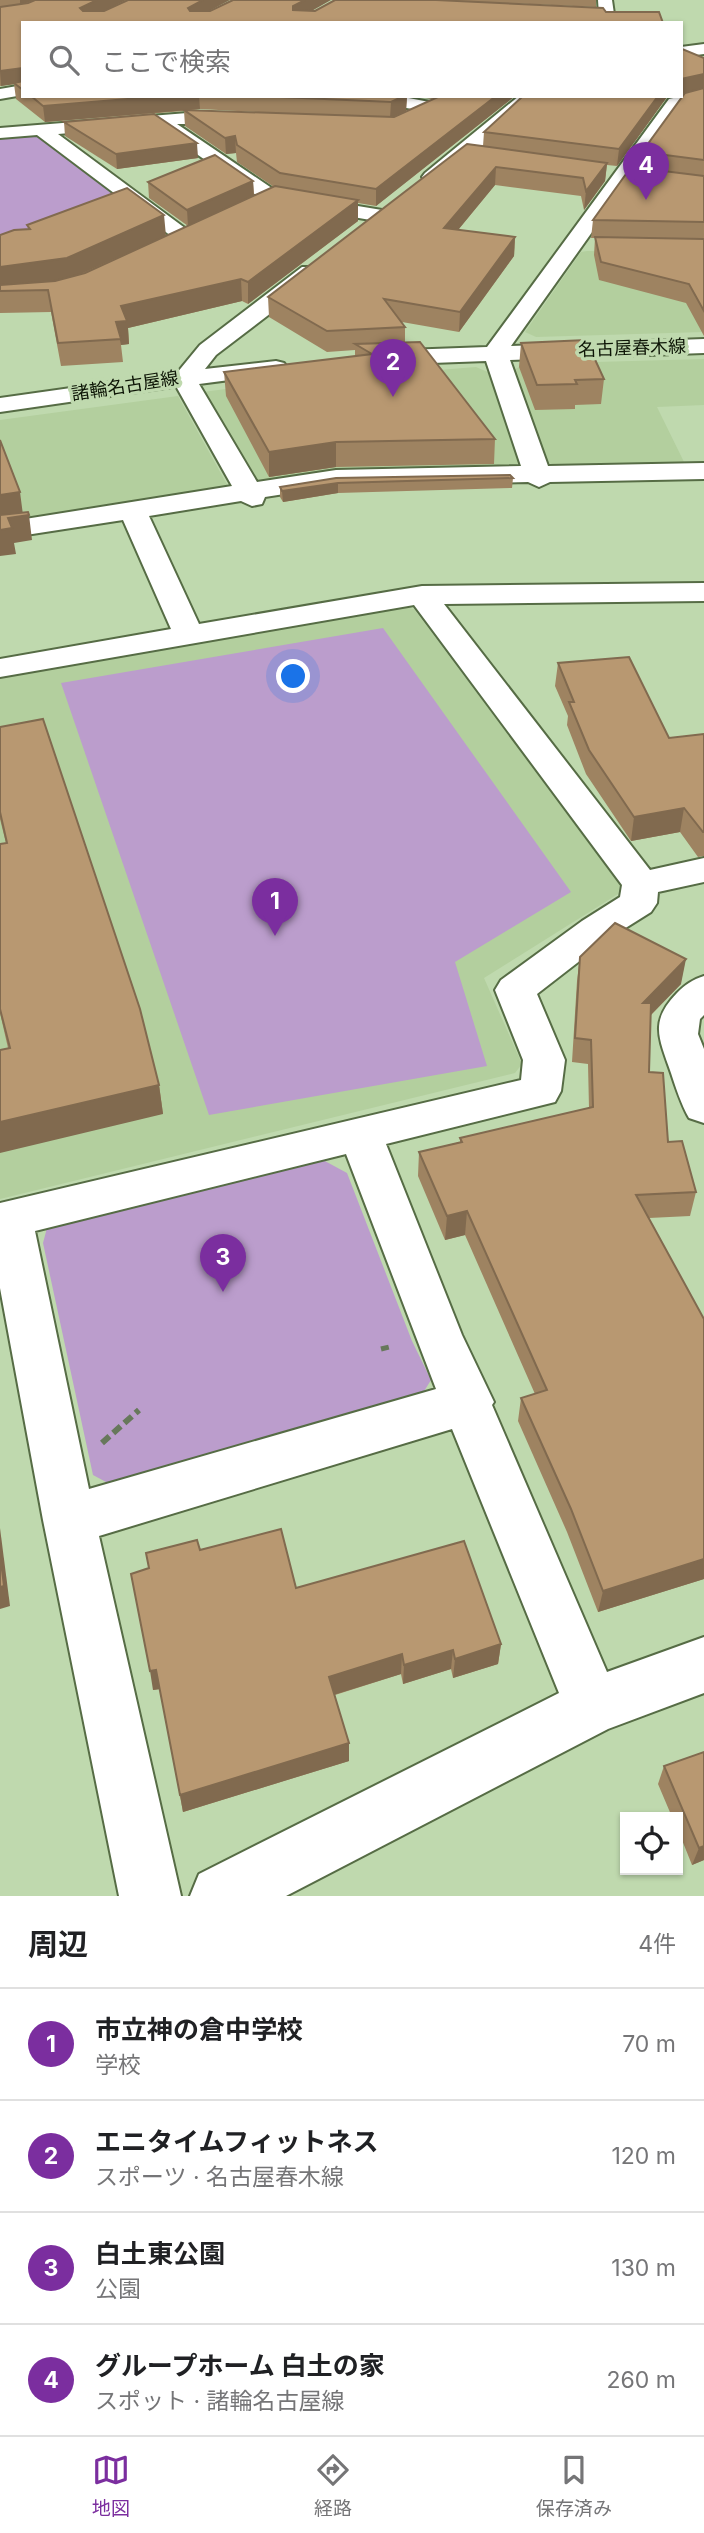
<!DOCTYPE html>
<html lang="ja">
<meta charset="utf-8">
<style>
body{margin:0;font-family:Inter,"Noto Sans JP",sans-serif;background:#f2f2f2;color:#202124}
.controls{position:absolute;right:21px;bottom:21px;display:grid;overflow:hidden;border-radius:0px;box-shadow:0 2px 5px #0004}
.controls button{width:63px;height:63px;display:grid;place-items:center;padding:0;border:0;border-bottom:2px solid #e0e0e0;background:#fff;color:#202124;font:35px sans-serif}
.you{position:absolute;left:294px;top:677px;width:24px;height:24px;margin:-18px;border:5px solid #fff;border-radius:50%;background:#1a73e8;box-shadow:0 0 0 10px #1a73e833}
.badge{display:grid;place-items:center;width:46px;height:46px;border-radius:50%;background:#7b2e9f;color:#fff;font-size:23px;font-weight:700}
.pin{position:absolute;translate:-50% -58px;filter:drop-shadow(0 2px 4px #0008)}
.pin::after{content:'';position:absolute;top:37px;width:24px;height:21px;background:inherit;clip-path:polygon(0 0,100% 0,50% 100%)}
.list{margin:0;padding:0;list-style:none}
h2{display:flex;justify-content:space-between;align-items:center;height:91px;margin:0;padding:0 28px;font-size:30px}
h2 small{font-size:23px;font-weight:400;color:#757577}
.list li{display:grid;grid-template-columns:46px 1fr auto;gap:21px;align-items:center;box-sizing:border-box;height:112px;padding:0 28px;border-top:2px solid #e0e0e0}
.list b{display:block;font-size:26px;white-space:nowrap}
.list p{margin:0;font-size:23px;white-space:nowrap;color:#757577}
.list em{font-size:23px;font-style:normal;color:#757577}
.icon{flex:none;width:38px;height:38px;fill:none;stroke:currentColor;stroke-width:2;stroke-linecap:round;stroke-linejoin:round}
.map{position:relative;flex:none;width:704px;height:1896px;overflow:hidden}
.search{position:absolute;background:#fff;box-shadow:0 2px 5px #0004;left:21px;right:21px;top:21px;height:77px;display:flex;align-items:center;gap:18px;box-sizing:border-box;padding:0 24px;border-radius:0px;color:#757577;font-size:26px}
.sheet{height:539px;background:#fff}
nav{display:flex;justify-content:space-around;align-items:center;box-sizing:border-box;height:98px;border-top:2px solid #e0e0e0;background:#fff;font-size:19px;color:#757577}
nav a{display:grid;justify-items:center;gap:4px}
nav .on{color:#7b2e9f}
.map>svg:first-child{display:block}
.built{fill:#b3cf9e}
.green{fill:#bb9dcc}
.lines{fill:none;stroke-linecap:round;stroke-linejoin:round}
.minor-casing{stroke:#566c45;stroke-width:4}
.major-casing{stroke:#566c45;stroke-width:4}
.path-far1{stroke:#67785b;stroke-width:5;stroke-dasharray:8 4.5;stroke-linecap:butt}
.path{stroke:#67785b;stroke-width:6;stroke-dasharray:10 5;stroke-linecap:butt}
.minor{fill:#fff;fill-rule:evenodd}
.major{fill:#fff;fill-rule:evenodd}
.wall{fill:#9e8361;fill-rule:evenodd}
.shaded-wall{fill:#816a4f}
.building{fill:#b89871;stroke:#816a4f;stroke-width:2}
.labels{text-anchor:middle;stroke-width:7;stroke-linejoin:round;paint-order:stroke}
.far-street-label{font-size:18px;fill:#0d1506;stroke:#bfd9ae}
</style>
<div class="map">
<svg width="704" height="1896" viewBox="0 0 704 1896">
<rect width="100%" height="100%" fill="#bfd9ae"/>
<g class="built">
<path d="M587 251 704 253V332L536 337 525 332 581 252Z"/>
<path d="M704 359V405L657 407 685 464 556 466 546 461 514 370 524 364Z"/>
<path d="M476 367 490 373 519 462 515 467 260 483 203 392 264 384Z"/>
<path d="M178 396 229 488 0 523V420Z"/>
<path d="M402 606 414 609 620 885 618 894 484 978 522 1064 515 1073 0 1199V676Z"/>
</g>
<g class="green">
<path d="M34 134 115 195 0 245V136Z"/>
<path d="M383 628 571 892 455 962 487 1066 209 1115 61 683Z"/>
<path d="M323 1160 347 1173 412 1341 431 1380 418 1401 119 1489 93 1475 43 1243 47 1228Z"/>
</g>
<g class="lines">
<defs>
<g id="minor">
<path d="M704 44V54L681 57V47Z"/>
<path d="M23 85V95L0 99V89Z"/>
<path d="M704 91V101L681 107 511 346 704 339V353L510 360 548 466 704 463V479L550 482 539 487 528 482 336 486 265 497 262 504 252 506 241 501 149 516 199 624 422 586 704 583V601L444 604 650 870 704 858V882L658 892 657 903 651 912 608 939 537 994 565 1060 561 1091 555 1102 386 1144 462 1335 494 1402 492 1405 607 1672 704 1637V1693L608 1729 286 1896H190L199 1874 559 1693 452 1429 99 1536 181 1896H119L43 1520 0 1288V1203L521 1080 523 1060 495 990 501 980 582 921 620 897 622 885 414 605 0 677V659L171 629 123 520 0 539V523L232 486 172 379 200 345 302 267H318L321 272 318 277 216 355 205 369 276 361 284 363 288 368 284 373 199 384 257 482 336 470 521 466 486 361 378 365 370 363 366 358 370 353 378 351 487 347 669 99ZM346 1154 436 1389 89 1489 35 1231Z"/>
<path d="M360 96H398L440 104 443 108 434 113 368 101Z"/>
<path d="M519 96H537L496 135 439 181H425L422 177 425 173Z"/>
<path d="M200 112 243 115 246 119 237 124H177L279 193 382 210 389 212 392 216 389 220 382 222 266 202 156 126 58 134 193 234 196 238 193 242H179L37 135 0 138V128Z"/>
<path d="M704 976V1015L700 1019 698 1034 704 1049V1123L689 1118C681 1104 676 1088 671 1073 659 1038 649 1022 677 993 686 984 692 980 704 976Z"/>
</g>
<g id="major">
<path d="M598 0H612L614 14 622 23H606L599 15Z"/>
<path d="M184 372 193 374 196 379 193 384 0 412V398Z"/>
</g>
</defs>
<use href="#minor" class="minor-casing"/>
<use href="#major" class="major-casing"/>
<path class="path-far1" d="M381 1349 393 1346"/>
<path class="path" d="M102 1443 139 1410"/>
<use href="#minor" class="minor"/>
<use href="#major" class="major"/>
</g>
<g class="wall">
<path d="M0 0H34L25 4 35 0H126L104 11H315L335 0H596V7L439 0 603 8 23 23V96H407L406 111 393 117H394L440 96H515L376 206 358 203V221L248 304 242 301 128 328 129 344 121 345 123 362 61 366 51 312 0 313V235L28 229 27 225 166 236 188 226 149 198 148 182 253 181 254 196 274 187 237 162 236 153 226 154 185 126 184 111 45 122 16 99 14 84 0 86V7L8 6H0ZM200 109 294 114 191 110Z"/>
<path d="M681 47 682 49 704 58V336L686 303 599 280 594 255 595 238H591L593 220 640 168 642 152 685 94H681Z"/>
<path d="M414 96H439L432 99Z"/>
<path d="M523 96H672L667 97 617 166 607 165 605 181 584 210 581 196 495 185 458 230 515 237 514 256 459 332 402 322 405 327V343L495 439 494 464 336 467 269 477 226 396 224 372 355 356V350L327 352 269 317 268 297 483 146 484 132Z"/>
<path d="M64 122 198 158 117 169 65 136Z"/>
<path d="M521 343 604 379 601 404 575 405V409L535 410 519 367Z"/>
<path d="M336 478H513L512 488 338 493 283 502 280 497V487Z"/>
<path d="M558 663 669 738 704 734V856L698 857 680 832 631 841 586 774 567 725 568 716 555 686Z"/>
<path d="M0 727 159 1085 163 1114 8 1048 0 1013V844L6 843 0 819Z"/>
<path d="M580 957 681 984 650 1016 649 1072 668 1142 696 1192 690 1216 649 1218 704 1319V1579L598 1612 567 1532 518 1421 521 1398 535 1394 465 1235 445 1240 418 1176 419 1152 460 1142V1138L589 1108 588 1064 572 1062 577 981Z"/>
<path d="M200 1550 296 1588 501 1644 498 1664 453 1678 451 1669 403 1684 401 1674 335 1695 349 1761 183 1812 160 1689 153 1690Z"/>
<path d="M704 1752V1860L692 1865 678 1830V1817H672L658 1784 664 1766Z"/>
</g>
<g class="shaded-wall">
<path d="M20 0H34L20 5Z"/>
<path d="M97 0H126L81 22 80 8Z"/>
<path d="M203 0H230L188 22V8Z"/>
<path d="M305 0H331L294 21 293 6Z"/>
<path d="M23 68V83L1 86 0 71Z"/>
<path d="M704 74V89L681 94V79Z"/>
<path d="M164 96H199L200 109 45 122 43 106Z"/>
<path d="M404 96H407L406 111 390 118 391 102Z"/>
<path d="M496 96H515L376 206V189Z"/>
<path d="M658 96H672L667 97 617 166 619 149Z"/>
<path d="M235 136 236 153 226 154 225 138Z"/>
<path d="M197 143 198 158 117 169 116 154Z"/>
<path d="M607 163 605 181 584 210 586 191Z"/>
<path d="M496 167 495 185 444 247V228Z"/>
<path d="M253 181 254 197 188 226 187 210Z"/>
<path d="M358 200V221L248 304V282Z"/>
<path d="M164 215 166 236 69 279 0 289V267Z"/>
<path d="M515 237 514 256 459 332 460 312Z"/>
<path d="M241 279 242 301 128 328 129 344 121 345 116 322 121 306Z"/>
<path d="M336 442V467L269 477V452Z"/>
<path d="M338 483V493L283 502 282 491Z"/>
<path d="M20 492 23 515H29L32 540 14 543 16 554 0 556V495Z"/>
<path d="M684 808 680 832 631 841 634 817Z"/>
<path d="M686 959 681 984 639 1027 643 1003Z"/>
<path d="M159 1085 163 1114 0 1153V1122Z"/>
<path d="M467 1211 465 1235 445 1240 447 1216Z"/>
<path d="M0 1528 10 1606 0 1609Z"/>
<path d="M704 1559V1579L598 1612 603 1591Z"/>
<path d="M501 1644 498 1664 453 1678 455 1659Z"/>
<path d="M453 1650 451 1669 403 1684 404 1665Z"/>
<path d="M402 1654 401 1674 330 1696 329 1677Z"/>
<path d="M156 1670 160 1689 153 1690 150 1671Z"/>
<path d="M349 1743V1761L183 1812 180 1795Z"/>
<path d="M704 1846V1860L692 1865 699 1848Z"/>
</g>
<g class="building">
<path d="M35 0H97L80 8 83 11H104L128 0H203L188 8 190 11H210L233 0H305L293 6V10L315 11 335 0H436L603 8 606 12H659L663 23H23V68L0 71V7L28 3Z"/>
<path d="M681 47 682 49 704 58V74L681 79Z"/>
<path d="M23 81V90L14 83Z"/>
<path d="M704 88V160L642 152 685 93Z"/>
<path d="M31 96H164L43 106Z"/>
<path d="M258 96H404L391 102Z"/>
<path d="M440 96H496L376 189 280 173 237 145 235 136 225 138 184 110 394 117Z"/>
<path d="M523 96H658L619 149 484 132Z"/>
<path d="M154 114 197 143 116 154 64 122Z"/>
<path d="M467 144 607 163 586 191 583 178 496 167 444 228 515 237 460 312 384 299 405 327 327 331 268 297Z"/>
<path d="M215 155 253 181 187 210 148 182Z"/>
<path d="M631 167 704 176V222L593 220Z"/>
<path d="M275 186 358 200 248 282 241 279 121 306 127 321 116 322 121 339 58 343 48 290 0 291V285L55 281 85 273Z"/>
<path d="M127 188 164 215 67 258 0 267V235L14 230 30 229 27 225Z"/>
<path d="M595 237 704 239V311L689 284 601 262Z"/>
<path d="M586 340 604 379 575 380 577 384 537 385 521 343Z"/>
<path d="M420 342 495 439 336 442 269 452 224 372 372 354 355 344Z"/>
<path d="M0 440 20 492 0 495Z"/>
<path d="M510 475 513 478 338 483 282 491 280 487 336 478Z"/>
<path d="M28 512 29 515 8 518 12 528 0 530V515Z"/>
<path d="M629 657 669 738 704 734V832H703L684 808 634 817 589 750 569 702H574L558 663Z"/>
<path d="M43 719 140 1009 159 1085 0 1122V1050L10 1048 0 1009V844L7 843 0 812V727Z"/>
<path d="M615 923 686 959 643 1003H651L649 1072 663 1073 668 1142 682 1141 696 1192 636 1195 704 1319V1559L603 1591 571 1509 521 1398 547 1390 467 1211 447 1216 419 1152 462 1142 460 1138 593 1107 591 1040 575 1038 580 957Z"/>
<path d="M281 1529 296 1588 464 1541 501 1644 455 1659 453 1650 404 1665 402 1654 329 1677 349 1743 180 1795 156 1670 150 1671 131 1574 149 1568 146 1553 197 1540 200 1550Z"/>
<path d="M0 1554 4 1586 0 1587Z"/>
<path d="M704 1752V1846L699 1848 664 1766Z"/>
</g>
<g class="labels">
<g class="far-street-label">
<text transform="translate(632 348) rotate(-2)" y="6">名古屋春木線</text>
<text transform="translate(125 386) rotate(-9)" y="6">諸輪名古屋線</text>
</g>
</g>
</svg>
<div class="controls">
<button><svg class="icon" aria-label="locate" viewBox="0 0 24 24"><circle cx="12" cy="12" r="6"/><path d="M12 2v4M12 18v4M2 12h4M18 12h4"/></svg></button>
</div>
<div class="you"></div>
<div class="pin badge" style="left:275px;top:936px">1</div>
<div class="pin badge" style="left:393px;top:397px">2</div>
<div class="pin badge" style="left:223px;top:1292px">3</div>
<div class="pin badge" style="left:646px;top:200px">4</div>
<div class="search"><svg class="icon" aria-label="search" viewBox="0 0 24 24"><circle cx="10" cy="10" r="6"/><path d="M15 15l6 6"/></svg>ここで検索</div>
</div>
<section class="sheet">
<h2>周辺<small>4件</small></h2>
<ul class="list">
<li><span class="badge">1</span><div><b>市立神の倉中学校</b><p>学校</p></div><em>70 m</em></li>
<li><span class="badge">2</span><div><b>エニタイムフィットネス</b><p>スポーツ · 名古屋春木線</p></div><em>120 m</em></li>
<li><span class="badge">3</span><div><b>白土東公園</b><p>公園</p></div><em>130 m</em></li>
<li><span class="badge">4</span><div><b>グループホーム 白土の家</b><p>スポット · 諸輪名古屋線</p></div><em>260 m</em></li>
</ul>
</section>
<nav>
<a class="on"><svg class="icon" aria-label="map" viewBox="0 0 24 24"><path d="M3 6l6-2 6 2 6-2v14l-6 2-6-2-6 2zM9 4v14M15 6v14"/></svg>地図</a>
<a><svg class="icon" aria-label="directions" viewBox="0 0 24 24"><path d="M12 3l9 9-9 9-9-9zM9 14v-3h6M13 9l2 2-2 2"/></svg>経路</a>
<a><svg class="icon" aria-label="saved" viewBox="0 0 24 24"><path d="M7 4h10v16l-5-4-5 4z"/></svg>保存済み</a>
</nav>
